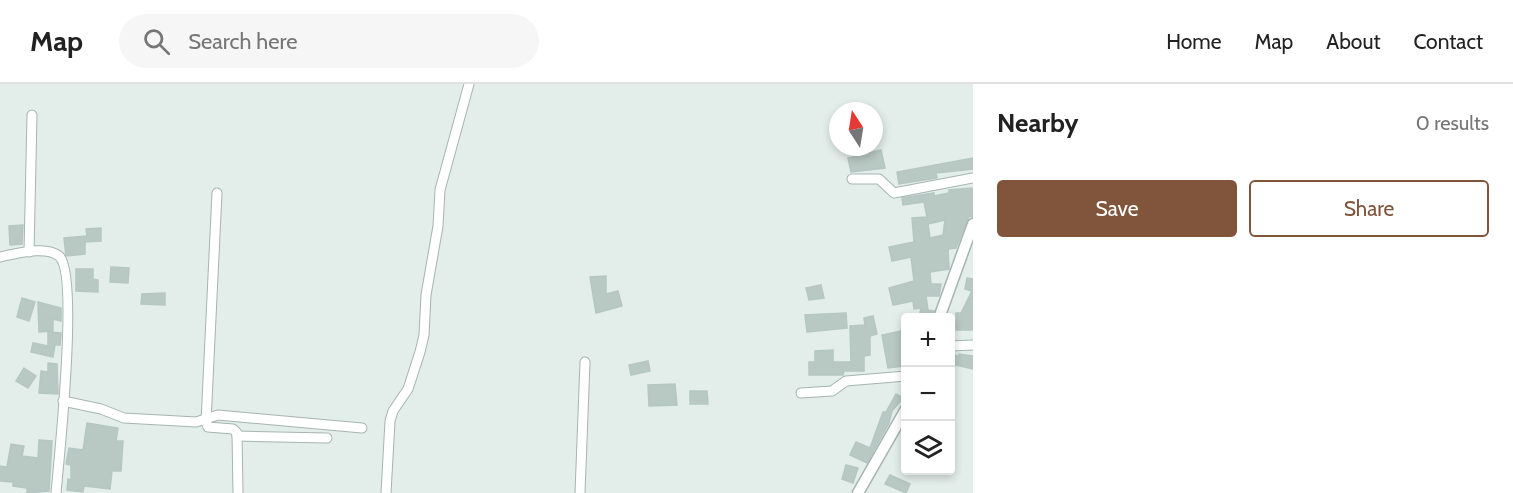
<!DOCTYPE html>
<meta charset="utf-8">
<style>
body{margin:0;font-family:Cabin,sans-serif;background:#f6f6f6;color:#222}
.controls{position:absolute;right:18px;bottom:18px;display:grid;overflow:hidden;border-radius:6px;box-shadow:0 3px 9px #0003}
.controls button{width:54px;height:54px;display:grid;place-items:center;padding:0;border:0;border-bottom:2px solid #e0e0e0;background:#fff;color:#222;font:30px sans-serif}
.compass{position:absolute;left:829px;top:18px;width:54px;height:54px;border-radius:50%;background:#fff;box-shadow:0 3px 9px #0003;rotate:348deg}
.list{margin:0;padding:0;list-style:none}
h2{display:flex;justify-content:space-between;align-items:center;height:78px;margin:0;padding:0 24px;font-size:26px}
h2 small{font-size:20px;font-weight:400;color:#767676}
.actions{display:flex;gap:12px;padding:18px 24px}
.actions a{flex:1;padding:14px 0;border:2px solid #80553b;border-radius:6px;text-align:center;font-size:21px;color:#80553b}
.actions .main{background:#80553b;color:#fff}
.icon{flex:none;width:33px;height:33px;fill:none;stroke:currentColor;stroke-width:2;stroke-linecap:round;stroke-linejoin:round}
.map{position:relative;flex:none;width:973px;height:409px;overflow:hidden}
header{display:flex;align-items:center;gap:36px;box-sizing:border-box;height:84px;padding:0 30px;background:#fff;border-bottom:2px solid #e0e0e0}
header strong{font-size:28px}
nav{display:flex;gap:33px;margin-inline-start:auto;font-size:21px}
.search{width:420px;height:54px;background:#f6f6f6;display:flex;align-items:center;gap:15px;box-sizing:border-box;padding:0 21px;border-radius:33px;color:#767676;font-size:22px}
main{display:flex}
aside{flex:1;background:#fff}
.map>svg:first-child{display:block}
.building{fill:#b8c8c3;stroke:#b5c7c2;stroke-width:1.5;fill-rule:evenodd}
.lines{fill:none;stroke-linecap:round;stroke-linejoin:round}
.minor-casing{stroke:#a5b5b2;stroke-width:11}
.tertiary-casing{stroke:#a5b5b2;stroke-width:13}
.minor{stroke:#fff;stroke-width:9}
.tertiary{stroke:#fff;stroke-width:10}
</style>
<header>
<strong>Map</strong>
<div class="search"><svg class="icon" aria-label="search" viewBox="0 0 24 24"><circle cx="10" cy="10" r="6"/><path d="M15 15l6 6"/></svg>Search here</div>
<nav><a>Home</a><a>Map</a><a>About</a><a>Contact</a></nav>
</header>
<main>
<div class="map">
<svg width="973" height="409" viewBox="0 0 973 409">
<rect width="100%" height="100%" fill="#e3edea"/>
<g class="building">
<path d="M881 66 885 84 851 88 848 74Z"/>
<path d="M973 74V85L936 89 937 94 899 100 897 88Z"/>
<path d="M973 104V133L969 132 956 164 948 165 949 185 930 188 931 200H941L939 212H926L928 226 934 227 932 234H919L921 224 914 225 913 217 893 221 889 204 914 197 911 173 892 177 889 163 914 158 912 134 927 133 924 118 903 121 902 114 934 109V112L949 109V106ZM945 136 943 151 930 154 928 140Z"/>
<path d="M23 141 22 160 10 161 9 142Z"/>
<path d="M101 144V157L85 158V170L66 172 64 154 87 152 86 145Z"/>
<path d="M111 183 129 184 128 199 110 198Z"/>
<path d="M76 185H93V195L98 196V208L76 207Z"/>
<path d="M606 192V210L618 207 622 222 596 229 590 193Z"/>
<path d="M967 194 973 195V246H956V229H961L972 207 965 205Z"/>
<path d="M821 201 824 214 809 216 806 204Z"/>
<path d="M165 209V221L141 220 142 210Z"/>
<path d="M22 214 35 218 29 237 17 233Z"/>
<path d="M38 218 61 224V237L53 235V247L39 248Z"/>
<path d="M846 229 847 244 807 248 805 231Z"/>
<path d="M873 232 877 250 870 252V271L864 272V287H844L843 291H809V278H815V267L833 266V278H851L850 242 865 241 864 234Z"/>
<path d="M906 246V263L901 264 903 282 888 284 882 251Z"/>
<path d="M48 248 61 249 60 261H55L53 273 31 268 33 259 48 262Z"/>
<path d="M951 269 959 273V270L973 272V285L951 280Z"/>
<path d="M648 277 650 287 631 291 629 281Z"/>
<path d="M48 279 57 280 58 310 39 309 41 287 48 288Z"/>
<path d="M24 284 36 292 28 304 16 297Z"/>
<path d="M675 300 677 321 649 322 648 301Z"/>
<path d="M690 307H707L708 320H690Z"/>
<path d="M896 310 903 314 892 327 889 339 867 379 850 371 856 358 870 364 883 328H886Z"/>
<path d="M87 339 118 344 116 357H123L121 387H112L110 405 84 402 83 408 67 406 68 395 71 396V381L66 380 69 364 83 366Z"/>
<path d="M39 356 52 357 49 407 27 409V404L13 402V398L0 397V382L7 383 11 360 24 362 22 372 38 374Z"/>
<path d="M846 381 858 384 853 399 842 395Z"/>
<path d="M890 391 910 400 906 409 885 400Z"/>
</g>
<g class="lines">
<defs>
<g id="minor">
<path d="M852 95H879L894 109 973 94"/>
<path d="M217 109 206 338 208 343 233 345 237 349 238 409"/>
<path d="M29 168 32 31"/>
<path d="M0 173C16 170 45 161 59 172 79 189 59 375 56 409"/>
<path d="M950 262 973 261"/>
<path d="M801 309 832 307 846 297 906 292"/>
<path d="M63 317 101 325 124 334 196 338 218 331 362 344"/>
<path d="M237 352 327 354"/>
<path d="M386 409 390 337 393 327 408 305 420 268 424 251 426 211 438 142 440 106 469 0"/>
<path d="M580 409 585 278"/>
</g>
<g id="tertiary">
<path d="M939 234 973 140"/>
<path d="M858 409 906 325"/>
</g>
</defs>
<use href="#minor" class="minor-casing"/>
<use href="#tertiary" class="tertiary-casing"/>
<use href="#minor" class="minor"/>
<use href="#tertiary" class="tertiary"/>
</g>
</svg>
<div class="controls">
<button>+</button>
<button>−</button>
<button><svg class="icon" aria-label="layers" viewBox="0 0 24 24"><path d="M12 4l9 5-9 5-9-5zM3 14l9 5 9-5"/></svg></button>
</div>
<svg class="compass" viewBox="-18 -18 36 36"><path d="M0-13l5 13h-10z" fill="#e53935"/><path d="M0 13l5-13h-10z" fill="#767676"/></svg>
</div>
<aside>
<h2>Nearby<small>0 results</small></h2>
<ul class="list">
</ul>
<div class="actions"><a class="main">Save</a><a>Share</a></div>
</aside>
</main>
